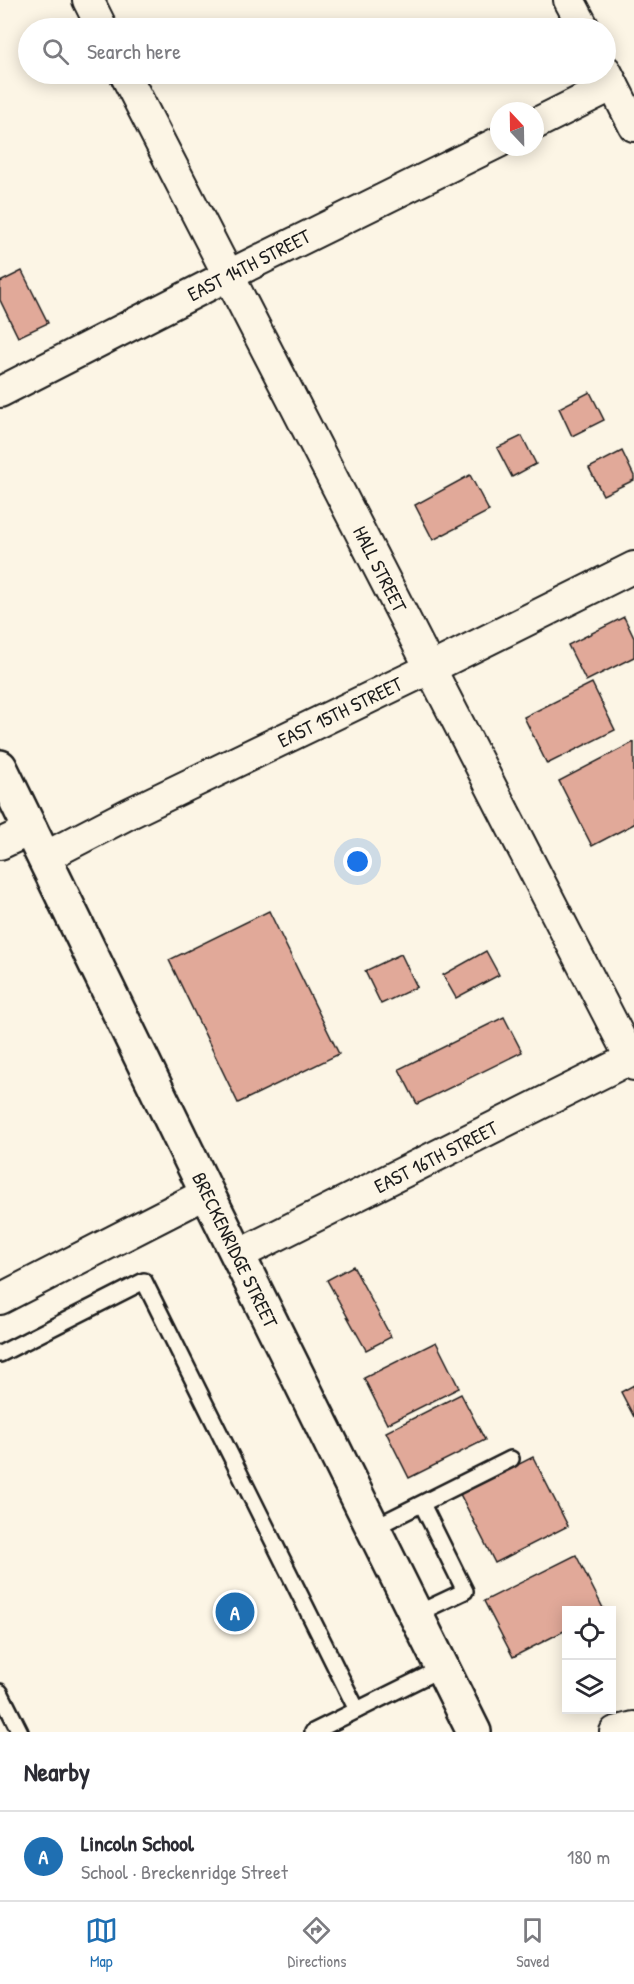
<!DOCTYPE html>
<meta charset="utf-8">
<style>
body{margin:0;font-family:"Patrick Hand",sans-serif;background:#f2f2f3;color:#2b2b33}
.controls{position:absolute;right:18px;bottom:18px;display:grid;overflow:hidden;border-radius:0px;box-shadow:0 3px 15px #0003}
.controls button{width:54px;height:54px;display:grid;place-items:center;padding:0;border:0;border-bottom:2px solid #e1e1e2;background:#fff;color:#2b2b33;font:30px sans-serif}
.compass{position:absolute;left:490px;top:102px;width:54px;height:54px;border-radius:50%;background:#fff;box-shadow:0 3px 15px #0003;rotate:338deg}
.you{position:absolute;left:358px;top:862px;width:21px;height:21px;margin:-15px;border:4px solid #fff;border-radius:50%;background:#1a73e8;box-shadow:0 0 0 9px #1a73e833}
.badge{display:grid;place-items:center;width:39px;height:39px;border-radius:50%;background:#1f6fb2;color:#fff;font-size:20px;font-weight:700}
.pin{position:absolute;translate:-50% -50%;border:3px solid #fff;box-shadow:0 2px 6px #0006}
.list{margin:0;padding:0;list-style:none}
h2{display:flex;justify-content:space-between;align-items:center;height:78px;margin:0;padding:0 24px;font-size:26px}
h2 small{font-size:20px;font-weight:400;color:#7c7c81}
.list li{display:grid;grid-template-columns:39px 1fr auto;gap:18px;align-items:center;box-sizing:border-box;height:90px;padding:0 24px;border-top:2px solid #e1e1e2}
.list b{display:block;font-size:22px;white-space:nowrap}
.list p{margin:0;font-size:20px;white-space:nowrap;color:#7c7c81}
.list em{font-size:20px;font-style:normal;color:#7c7c81}
.icon{flex:none;width:33px;height:33px;fill:none;stroke:currentColor;stroke-width:2;stroke-linecap:round;stroke-linejoin:round}
.map{position:relative;flex:none;width:634px;height:1732px;overflow:hidden}
.search{position:absolute;background:#fff;box-shadow:0 3px 15px #0003;left:18px;right:18px;top:18px;height:66px;display:flex;align-items:center;gap:15px;box-sizing:border-box;padding:0 21px;border-radius:33px;color:#7c7c81;font-size:22px}
.sheet{height:168px;background:#fff}
nav{display:flex;justify-content:space-around;align-items:center;box-sizing:border-box;height:84px;border-top:2px solid #e1e1e2;background:#fff;font-size:16px;color:#7c7c81}
nav a{display:grid;justify-items:center;gap:3px}
nav .on{color:#1f6fb2}
.map>svg:first-child{display:block}
.building{fill:#e1a999;stroke:#1c1c1c;stroke-width:1.5}
.lines{fill:none;stroke-linecap:round;stroke-linejoin:round}
.lane-casing{stroke:#1c1c1c;stroke-width:20}
.street-casing{stroke:#1c1c1c;stroke-width:34}
.primary-casing{stroke:#1c1c1c;stroke-width:38}
.lane{stroke:#fcf5e5;stroke-width:15}
.street{stroke:#fcf5e5;stroke-width:30}
.primary{stroke:#fcf5e5;stroke-width:33}
.labels{text-anchor:middle;stroke-width:4.5;stroke-linejoin:round;paint-order:stroke}
.street-label{font-size:20px;fill:#1c1c1c;stroke:#fcf5e5}
</style>
<div class="map">
<svg width="634" height="1732" viewBox="0 0 634 1732">
<rect width="100%" height="100%" fill="#fcf5e5"/>
<filter id="ink" filterUnits="userSpaceOnUse"><feTurbulence type="fractalNoise" baseFrequency=".0167" numOctaves="2"/><feDisplacementMap in="SourceGraphic" scale="12" xChannelSelector="R" yChannelSelector="G"/><feConvolveMatrix kernelMatrix="1 2 1 2 8 2 1 2 1" color-interpolation-filters="sRGB"/></filter>
<g filter="url(#ink)">
<g class="building">
<path d="M22 271 48 323 18 337 0 300V282Z"/>
<path d="M590 392 604 420 572 436 559 408Z"/>
<path d="M522 436 536 464 512 477 497 448Z"/>
<path d="M622 451 634 476V480L603 495 589 468Z"/>
<path d="M470 475 489 511 433 540 415 505Z"/>
<path d="M624 617 634 638V657L586 681 568 645Z"/>
<path d="M592 683 615 730 547 764 524 717Z"/>
<path d="M634 742V824L592 846 559 781Z"/>
<path d="M269 911 339 1054 238 1103 169 960Z"/>
<path d="M486 951 499 975 456 998 443 975Z"/>
<path d="M401 954 417 987 381 1004 365 971Z"/>
<path d="M504 1017 522 1052 417 1104 399 1069Z"/>
<path d="M353 1266 391 1337 366 1350 327 1280Z"/>
<path d="M436 1342 459 1388 387 1424 364 1378Z"/>
<path d="M634 1385V1417L621 1392Z"/>
<path d="M461 1394 485 1440 409 1478 386 1432Z"/>
<path d="M533 1457 568 1526 495 1563 460 1494Z"/>
<path d="M576 1555 604 1610H566V1630L513 1657 484 1601Z"/>
</g>
<g class="lines">
<defs>
<g id="lane">
<path d="M0 1354 144 1281 357 1710"/>
<path d="M373 1528 511 1459"/>
<path d="M416 1614 465 1591 422 1504"/>
<path d="M0 1692 20 1732"/>
<path d="M313 1732 442 1668"/>
</g>
<g id="street">
<path d="M88 0 102 28"/>
<path d="M569 0 584 28"/>
<path d="M606 71 634 126"/>
<path d="M125 74 634 1065"/>
<path d="M535 124 613 85"/>
<path d="M0 392 229 275 499 142"/>
<path d="M0 844 32 829"/>
<path d="M45 857 128 814 431 668 634 567"/>
<path d="M238 1255 634 1057"/>
<path d="M0 1299 207 1193"/>
<path d="M615 1732 634 1727"/>
</g>
<path id="primary" d="M0 767 207 1193 474 1732"/>
</defs>
<use href="#lane" class="lane-casing"/>
<use href="#street" class="street-casing"/>
<use href="#primary" class="primary-casing"/>
<use href="#lane" class="lane"/>
<use href="#street" class="street"/>
<use href="#primary" class="primary"/>
</g>
</g>
<g class="labels">
<g class="street-label">
<text transform="translate(249 265) rotate(-27)" y="7">EAST 14TH STREET</text>
<text transform="translate(380 569) rotate(63)" y="7">HALL STREET</text>
<text transform="translate(340 712) rotate(-26)" y="7">EAST 15TH STREET</text>
<text transform="translate(436 1157) rotate(-27)" y="7">EAST 16TH STREET</text>
<text transform="translate(235 1250) rotate(64)" y="7">BRECKENRIDGE STREET</text>
</g>
</g>
</svg>
<div class="controls">
<button><svg class="icon" aria-label="locate" viewBox="0 0 24 24"><circle cx="12" cy="12" r="6"/><path d="M12 2v4M12 18v4M2 12h4M18 12h4"/></svg></button>
<button><svg class="icon" aria-label="layers" viewBox="0 0 24 24"><path d="M12 4l9 5-9 5-9-5zM3 14l9 5 9-5"/></svg></button>
</div>
<svg class="compass" viewBox="-18 -18 36 36"><path d="M0-13l5 13h-10z" fill="#e53935"/><path d="M0 13l5-13h-10z" fill="#7c7c81"/></svg>
<div class="you"></div>
<div class="pin badge" style="left:235px;top:1612px">A</div>
<div class="search"><svg class="icon" aria-label="search" viewBox="0 0 24 24"><circle cx="10" cy="10" r="6"/><path d="M15 15l6 6"/></svg>Search here</div>
</div>
<section class="sheet">
<h2>Nearby<small></small></h2>
<ul class="list">
<li><span class="badge">A</span><div><b>Lincoln School</b><p>School · Breckenridge Street</p></div><em>180 m</em></li>
</ul>
</section>
<nav>
<a class="on"><svg class="icon" aria-label="map" viewBox="0 0 24 24"><path d="M3 6l6-2 6 2 6-2v14l-6 2-6-2-6 2zM9 4v14M15 6v14"/></svg>Map</a>
<a><svg class="icon" aria-label="directions" viewBox="0 0 24 24"><path d="M12 3l9 9-9 9-9-9zM9 14v-3h6M13 9l2 2-2 2"/></svg>Directions</a>
<a><svg class="icon" aria-label="saved" viewBox="0 0 24 24"><path d="M7 4h10v16l-5-4-5 4z"/></svg>Saved</a>
</nav>
